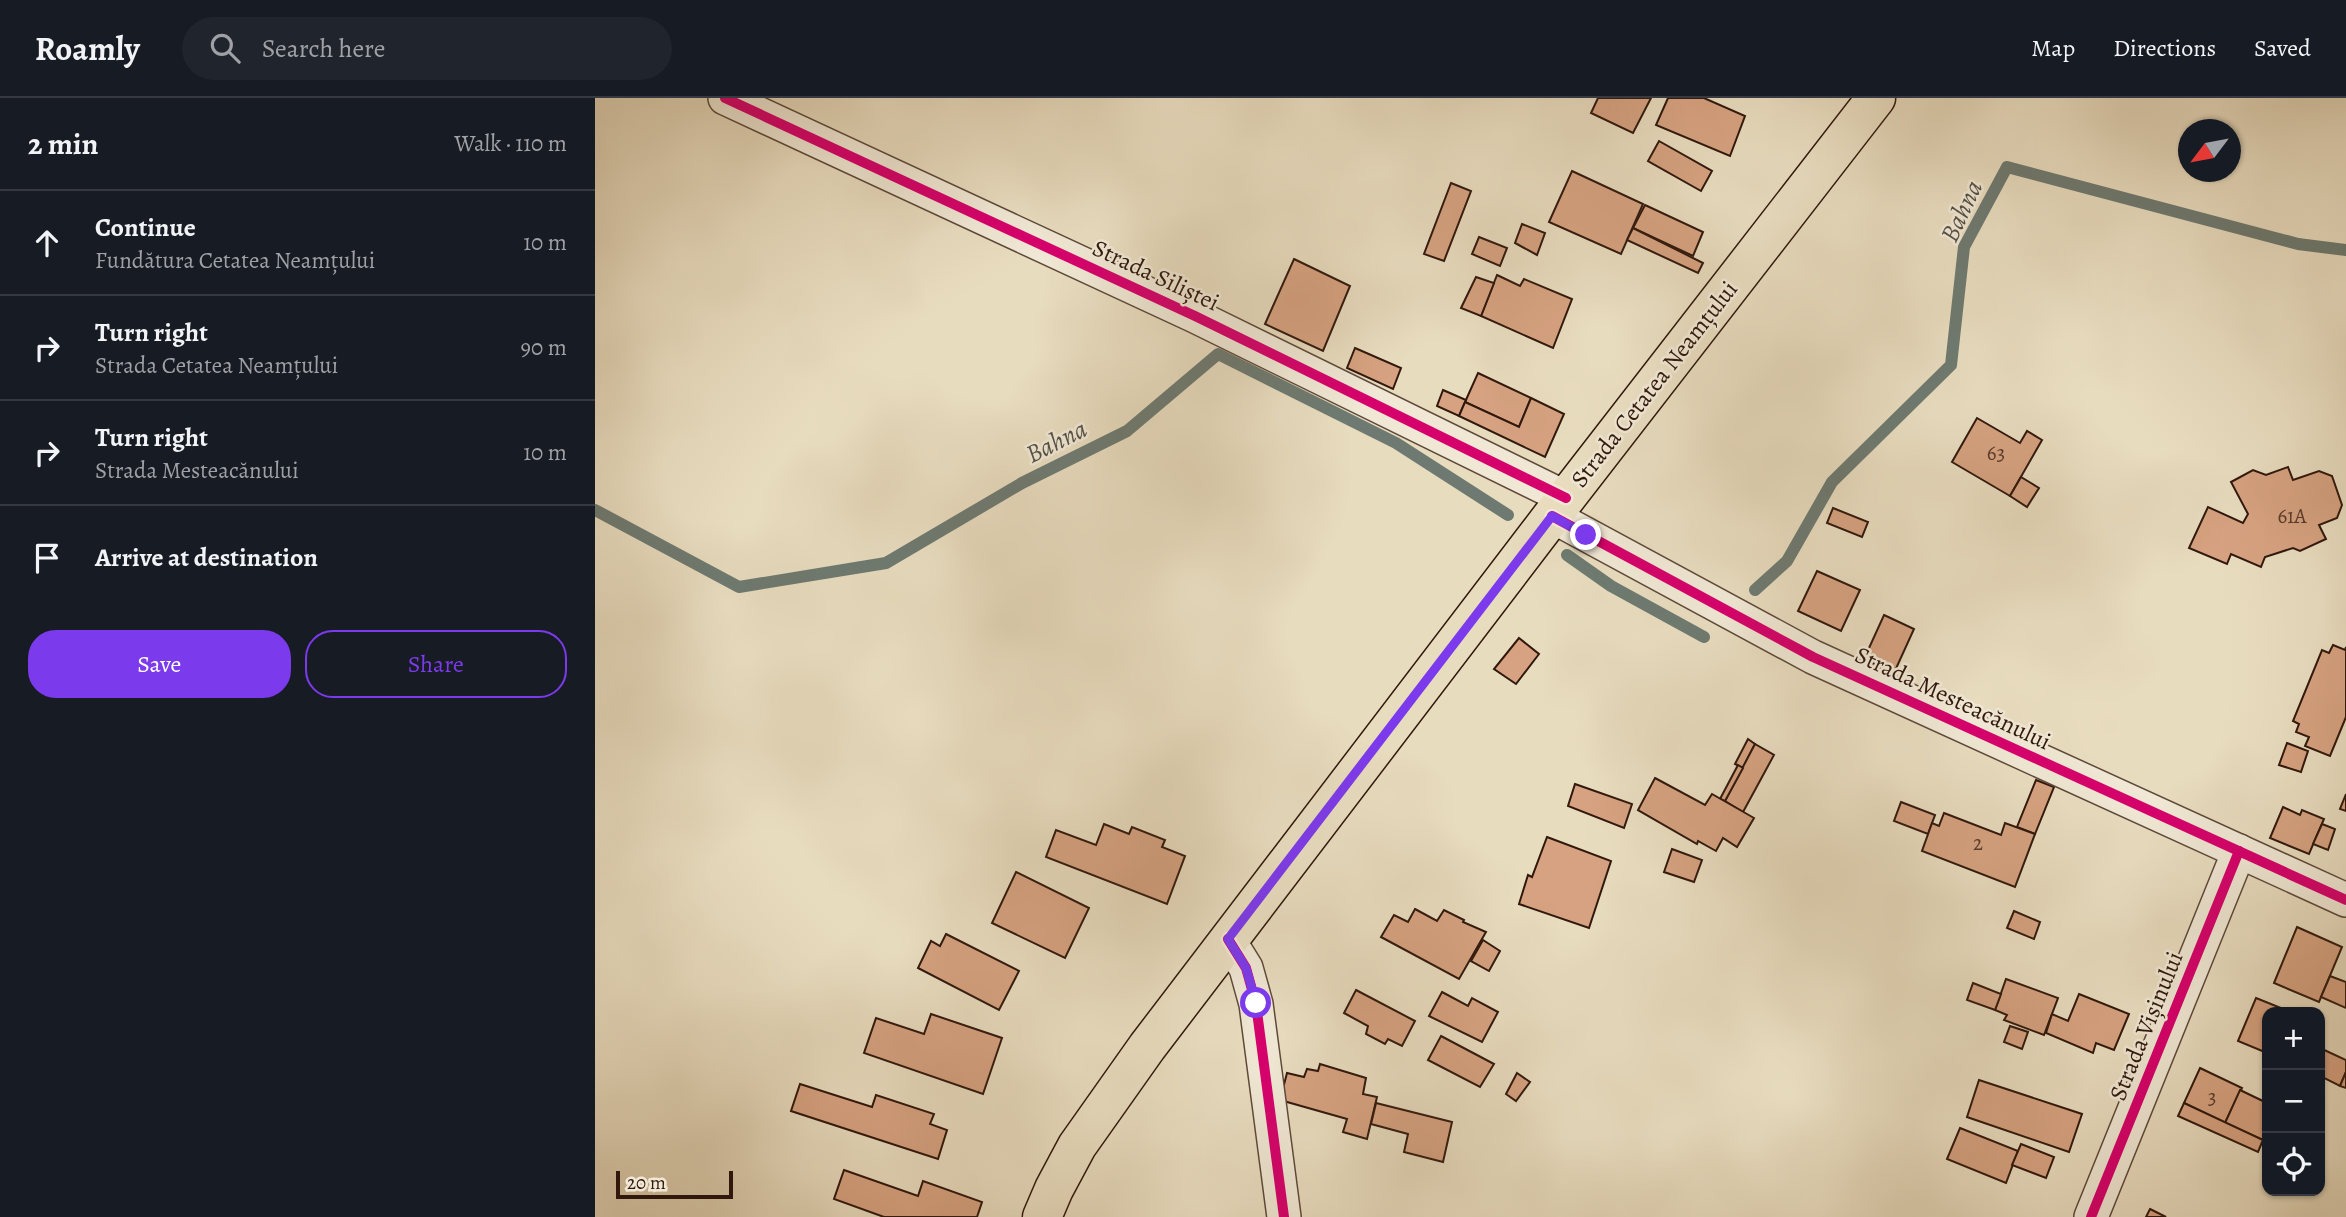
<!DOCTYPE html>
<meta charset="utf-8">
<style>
body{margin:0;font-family:Alegreya,serif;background:#20242c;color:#f1f3f6}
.controls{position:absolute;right:21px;bottom:21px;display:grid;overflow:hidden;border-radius:14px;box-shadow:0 2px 5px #0004}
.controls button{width:63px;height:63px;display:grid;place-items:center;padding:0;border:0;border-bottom:2px solid #363941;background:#171b24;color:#f1f3f6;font:35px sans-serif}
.compass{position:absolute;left:1583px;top:21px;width:63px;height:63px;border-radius:50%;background:#171b24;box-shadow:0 2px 5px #0004;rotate:238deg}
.scale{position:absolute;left:21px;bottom:18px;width:117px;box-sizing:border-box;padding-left:7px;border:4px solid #30180d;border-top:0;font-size:19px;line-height:24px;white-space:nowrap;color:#30180d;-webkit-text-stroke:5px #f0e8d5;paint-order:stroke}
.stop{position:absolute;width:21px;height:21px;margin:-16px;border:5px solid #7c3aed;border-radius:50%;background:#fff}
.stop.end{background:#7c3aed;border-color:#fff;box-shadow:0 2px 7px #0008}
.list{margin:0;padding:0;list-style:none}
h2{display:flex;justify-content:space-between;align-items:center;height:91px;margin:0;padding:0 28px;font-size:30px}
h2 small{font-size:23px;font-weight:400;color:#9ea1a6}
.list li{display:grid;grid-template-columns:46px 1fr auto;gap:21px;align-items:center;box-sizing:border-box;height:105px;padding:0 28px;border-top:2px solid #363941}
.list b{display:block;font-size:26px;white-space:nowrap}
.list p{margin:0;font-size:23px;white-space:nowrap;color:#9ea1a6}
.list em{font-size:23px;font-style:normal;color:#9ea1a6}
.actions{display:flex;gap:14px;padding:21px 28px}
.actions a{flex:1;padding:16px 0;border:2px solid #7c3aed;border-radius:28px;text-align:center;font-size:24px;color:#7c3aed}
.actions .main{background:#7c3aed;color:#fff}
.icon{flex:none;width:38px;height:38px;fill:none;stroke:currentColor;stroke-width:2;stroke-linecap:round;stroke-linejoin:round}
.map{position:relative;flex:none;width:1751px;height:1119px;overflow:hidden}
header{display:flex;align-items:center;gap:42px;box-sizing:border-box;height:98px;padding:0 35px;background:#171b24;border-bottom:2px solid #363941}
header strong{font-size:33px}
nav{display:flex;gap:38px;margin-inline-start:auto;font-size:24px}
.search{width:490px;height:63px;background:#20242c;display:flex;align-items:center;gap:18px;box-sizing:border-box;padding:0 24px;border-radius:38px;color:#9ea1a6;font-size:26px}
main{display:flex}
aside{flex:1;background:#171b24}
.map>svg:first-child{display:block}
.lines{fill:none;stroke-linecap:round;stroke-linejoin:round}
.stream{stroke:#6e7a71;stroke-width:12}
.building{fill:#d6a281;stroke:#30180d;stroke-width:2}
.minor-casing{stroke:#5e493a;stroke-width:36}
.primary-casing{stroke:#30180d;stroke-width:41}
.minor{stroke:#f0e8d5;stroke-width:33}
.primary{stroke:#e8dcbf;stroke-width:38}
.cycleway-casing{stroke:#f0e8d5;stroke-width:15}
.cycleway{stroke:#d6006c;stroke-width:10}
.route{stroke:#7c3aed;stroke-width:9}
.labels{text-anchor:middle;stroke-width:5;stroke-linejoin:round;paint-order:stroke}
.number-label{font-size:21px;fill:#5a3a2a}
.street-label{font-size:24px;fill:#30180d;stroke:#f0e8d5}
.water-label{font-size:26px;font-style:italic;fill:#545147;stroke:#f0e8d5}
</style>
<header>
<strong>Roamly</strong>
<div class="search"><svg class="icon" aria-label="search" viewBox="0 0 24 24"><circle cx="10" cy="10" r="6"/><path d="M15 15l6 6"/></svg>Search here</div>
<nav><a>Map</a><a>Directions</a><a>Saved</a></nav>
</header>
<main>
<aside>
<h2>2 min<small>Walk · 110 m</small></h2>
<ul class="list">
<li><svg class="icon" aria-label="ahead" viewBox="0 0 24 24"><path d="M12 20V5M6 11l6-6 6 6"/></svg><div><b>Continue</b><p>Fundătura Cetatea Neamțului</p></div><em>10 m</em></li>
<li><svg class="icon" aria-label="right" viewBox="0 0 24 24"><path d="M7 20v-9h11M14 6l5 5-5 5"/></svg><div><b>Turn right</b><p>Strada Cetatea Neamțului</p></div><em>90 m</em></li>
<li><svg class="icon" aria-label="right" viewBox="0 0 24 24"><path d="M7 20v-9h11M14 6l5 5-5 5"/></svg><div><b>Turn right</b><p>Strada Mesteacănului</p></div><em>10 m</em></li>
<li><svg class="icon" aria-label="arrive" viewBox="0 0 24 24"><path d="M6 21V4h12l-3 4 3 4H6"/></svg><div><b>Arrive at destination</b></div></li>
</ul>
<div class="actions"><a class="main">Save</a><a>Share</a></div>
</aside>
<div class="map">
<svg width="1751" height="1119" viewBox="0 0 1751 1119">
<rect width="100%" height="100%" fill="#e8dcbf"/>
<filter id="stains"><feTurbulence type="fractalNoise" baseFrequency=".00286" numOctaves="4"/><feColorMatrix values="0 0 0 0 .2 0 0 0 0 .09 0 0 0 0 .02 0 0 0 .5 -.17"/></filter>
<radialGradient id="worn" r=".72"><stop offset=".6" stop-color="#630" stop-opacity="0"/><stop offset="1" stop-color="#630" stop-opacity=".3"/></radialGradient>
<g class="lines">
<g class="stream">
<path d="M0 412 144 489 291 465 427 385 532 333 623 256 801 345 913 417"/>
<path d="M972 457 1016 488 1109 539"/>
<path d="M1160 492 1192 463 1237 384 1356 267 1369 149 1412 69 1703 146 1751 152"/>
</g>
</g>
<g class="building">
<path d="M1003 0H1056L1038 35 996 15Z"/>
<path d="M1073 0H1109L1150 18 1135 58 1061 27Z"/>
<path d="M1064 43 1117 73 1106 93 1053 63Z"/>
<path d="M977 73 1048 106 1026 156 954 124Z"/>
<path d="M856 85 876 93 849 163 829 156Z"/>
<path d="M1050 107 1108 134 1098 158 1038 130Z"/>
<path d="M927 126 950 135 942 157 920 145Z"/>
<path d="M1038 130 1108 165 1103 175 1032 142Z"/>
<path d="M884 139 912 150 905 168 877 156Z"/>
<path d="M699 161 755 188 728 253 670 226Z"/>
<path d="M902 177 925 188 929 181 977 201 958 250 886 218Z"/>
<path d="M881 179 899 185 886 218 866 210Z"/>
<path d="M760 250 806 270 798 291 752 270Z"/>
<path d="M883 275 936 300 924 329 870 304Z"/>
<path d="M848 292 871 302 864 318 842 308Z"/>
<path d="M936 300 969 316 950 359 864 318 870 304 924 329Z"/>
<path d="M1382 320 1425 345 1432 333 1447 342 1415 398 1357 364Z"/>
<path d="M1693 369 1698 382 1724 373 1737 378 1747 407 1742 420 1724 427 1731 441 1705 453 1698 450 1670 459 1666 469 1636 456 1632 466 1594 450 1613 409 1648 425 1653 416 1636 384 1658 372 1671 377Z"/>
<path d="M1426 379 1444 390 1432 409 1415 398Z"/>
<path d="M1238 410 1273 424 1267 439 1232 425Z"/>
<path d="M1222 473 1265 492 1246 533 1203 513Z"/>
<path d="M1289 517 1319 531 1299 575 1269 561Z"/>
<path d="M924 540 944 556 921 586 899 571Z"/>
<path d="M1738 547 1750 552 1751 549V619L1735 658 1710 648 1714 639 1701 634 1704 626 1698 623 1727 552 1734 555Z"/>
<path d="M1153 641 1160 646 1148 670 1140 666Z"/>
<path d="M1692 645 1713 653 1706 674 1684 667Z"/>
<path d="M1160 646 1179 657 1148 714 1130 703Z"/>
<path d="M1143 667 1148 670 1130 703 1125 701Z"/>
<path d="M1060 680 1110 707 1117 696 1159 720 1142 749 1128 740 1121 753 1103 743 1102 746 1043 712Z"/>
<path d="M1441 682 1459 689 1440 736 1422 729Z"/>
<path d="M980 686 1037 706 1029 730 973 708Z"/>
<path d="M1751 696V713L1745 711Z"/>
<path d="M1306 704 1340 717 1333 736 1299 723Z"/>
<path d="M1688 709 1705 717 1707 712 1729 721 1714 756 1675 740Z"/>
<path d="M1349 715 1406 737 1410 725 1440 736 1420 789 1327 753 1337 725 1344 728Z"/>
<path d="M509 726 534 736 537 729 570 742 567 749 590 758 572 806 451 759 461 732 501 747Z"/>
<path d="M1727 726 1740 731 1733 752 1718 746Z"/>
<path d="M952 739 1016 763 994 830 924 806 933 777 937 779Z"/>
<path d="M1077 751 1107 762 1099 784 1069 774Z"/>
<path d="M421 774 494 810 470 860 397 825Z"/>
<path d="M820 811 842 823 849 812 869 822 868 824 891 834 864 881 786 839 799 817 813 824Z"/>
<path d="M1419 813 1445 824 1439 841 1412 830Z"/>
<path d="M1702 829 1747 849 1724 904 1679 885Z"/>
<path d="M351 836 424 873 404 912 323 870 336 843 345 848Z"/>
<path d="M888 842 905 853 894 873 876 863Z"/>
<path d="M1735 878 1751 884V910L1726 899Z"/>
<path d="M1411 881 1463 900 1449 937 1409 922 1412 917 1400 912Z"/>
<path d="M1378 885 1406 896 1400 912 1372 902Z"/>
<path d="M761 892 820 923 807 948 793 941 790 946 771 936 773 928 749 915Z"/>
<path d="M847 894 873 908 877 900 903 914 887 944 834 918Z"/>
<path d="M1484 896 1534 916 1519 952 1501 945 1498 955 1451 935 1457 916 1473 923Z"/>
<path d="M1661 900 1696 914H1672V955L1643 943Z"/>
<path d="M336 916 407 940 388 996 269 955 281 920 329 936Z"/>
<path d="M1415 928 1433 934 1427 951 1409 944Z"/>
<path d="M846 938 899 966 885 989 833 962Z"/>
<path d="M1725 950 1751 962V974L1745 988 1725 978Z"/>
<path d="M725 966 771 980 768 996 782 999 772 1041 748 1034 752 1021 685 1002 692 975 709 979 712 971 723 973Z"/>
<path d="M1605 970 1647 990 1630 1025 1589 1005Z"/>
<path d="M1751 974V990L1745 988Z"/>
<path d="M922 975 935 984 921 1003 911 996Z"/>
<path d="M1384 982 1487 1016 1474 1054 1372 1019Z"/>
<path d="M205 986 277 1009 281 997 339 1016 335 1026 352 1032 343 1061 196 1013Z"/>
<path d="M1645 992 1672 1005V1033L1668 1042 1630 1025Z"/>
<path d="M781 1005 857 1024 848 1064 809 1054 813 1036 776 1026Z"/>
<path d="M1589 1005 1668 1042 1663 1054 1583 1018Z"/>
<path d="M1365 1030 1423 1053 1411 1085 1352 1061Z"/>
<path d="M1426 1046 1459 1059 1451 1080 1417 1067Z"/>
<path d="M249 1072 323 1098 328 1083 387 1104 382 1119H289L239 1101Z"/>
<path d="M1555 1111 1571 1119H1551Z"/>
</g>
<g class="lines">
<defs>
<g id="minor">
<path d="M130 0 600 218 971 400"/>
<path d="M957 418 1218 559 1751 802"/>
<path d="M633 841 651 870 661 906 689 1119"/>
<path d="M1496 1119 1644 753"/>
</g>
<path id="primary" d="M447 1119 459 1091 482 1048 552 949 957 418 1281 0"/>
</defs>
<use href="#minor" class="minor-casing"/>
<use href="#primary" class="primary-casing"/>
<use href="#minor" class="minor"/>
<use href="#primary" class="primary"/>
<defs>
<g id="cycleway">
<path d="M130 0 600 218 971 400"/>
<path d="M957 418 1218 559 1751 802"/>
<path d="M633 841 651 870 661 906 689 1119"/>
<path d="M1496 1119 1644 753"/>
</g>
</defs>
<use href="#cycleway" class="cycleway-casing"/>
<use href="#cycleway" class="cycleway"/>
</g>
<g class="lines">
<path class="route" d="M661 905 651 870 633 841 957 418 991 437"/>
</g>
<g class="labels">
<g class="number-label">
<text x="1401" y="362">63</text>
<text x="1697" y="425">61A</text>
<text x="1383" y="752">2</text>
<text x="1617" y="1006">3</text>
</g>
<g class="street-label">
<text transform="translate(561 177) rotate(25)" y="8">Strada Siliștei</text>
<text transform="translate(1059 286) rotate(-52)" y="8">Strada Cetatea Neamțului</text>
<text transform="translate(1358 600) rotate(25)" y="8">Strada Mesteacănului</text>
<text transform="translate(1551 928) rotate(-68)" y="8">Strada Vișinului</text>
</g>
<g class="water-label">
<text transform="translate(1366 113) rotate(-65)" y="9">Bahna</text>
<text transform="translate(461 343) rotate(-27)" y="9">Bahna</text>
</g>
</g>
<rect width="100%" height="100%" filter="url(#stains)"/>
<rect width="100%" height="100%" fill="url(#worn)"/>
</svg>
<div class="controls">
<button>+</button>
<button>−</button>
<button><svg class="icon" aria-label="locate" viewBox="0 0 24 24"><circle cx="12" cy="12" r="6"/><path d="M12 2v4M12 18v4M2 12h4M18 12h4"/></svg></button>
</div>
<svg class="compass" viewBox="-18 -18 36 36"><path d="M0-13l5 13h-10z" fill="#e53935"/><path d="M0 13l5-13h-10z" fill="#9ea1a6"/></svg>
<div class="scale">20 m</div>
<div class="stop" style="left:661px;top:905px"></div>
<div class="stop end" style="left:991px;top:437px"></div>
</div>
</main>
